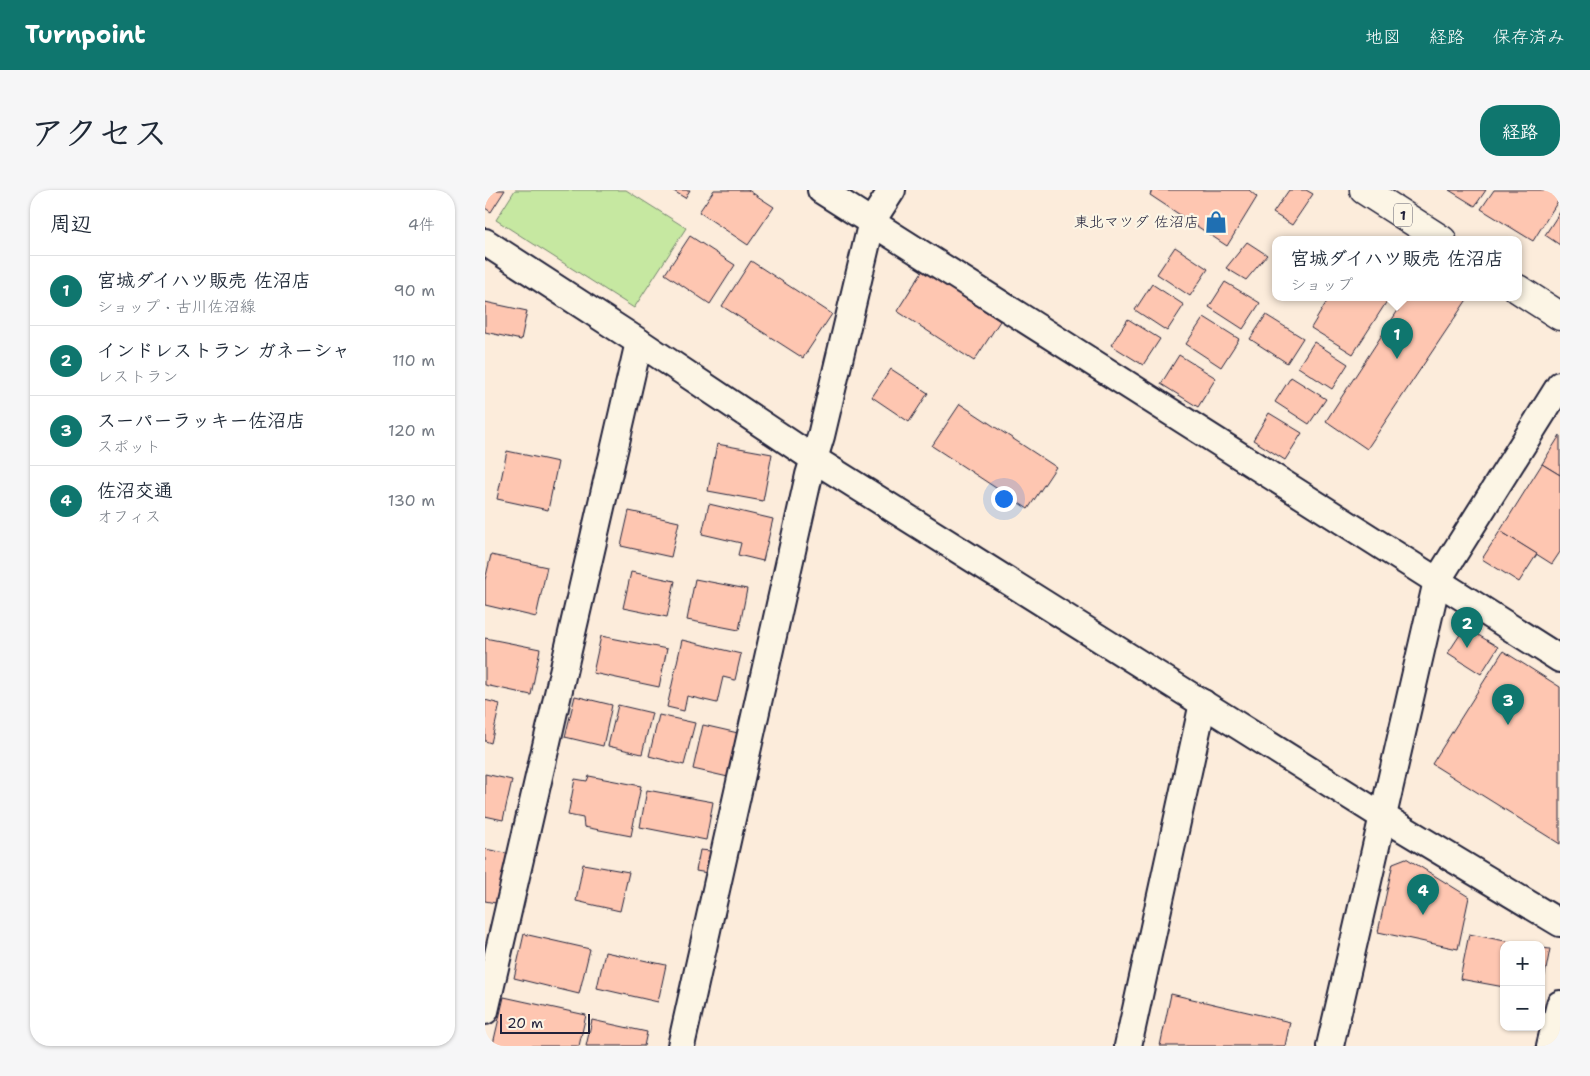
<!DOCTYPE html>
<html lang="ja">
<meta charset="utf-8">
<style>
body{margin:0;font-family:"Shantell Sans","Klee One",sans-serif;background:#f6f6f7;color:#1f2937}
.controls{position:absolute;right:15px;bottom:15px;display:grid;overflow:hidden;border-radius:10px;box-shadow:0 1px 4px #0004}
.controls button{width:45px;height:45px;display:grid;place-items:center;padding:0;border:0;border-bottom:1px solid #e0e1e3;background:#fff;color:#1f2937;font:25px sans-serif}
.scale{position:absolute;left:15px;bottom:12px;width:90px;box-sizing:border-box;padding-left:5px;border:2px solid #22223b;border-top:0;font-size:14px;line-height:18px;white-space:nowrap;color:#22223b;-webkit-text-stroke:4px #fcf5e5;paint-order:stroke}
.you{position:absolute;left:518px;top:308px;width:18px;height:18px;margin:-12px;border:4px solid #fff;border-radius:50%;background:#1a73e8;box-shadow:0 0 0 8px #1a73e833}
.badge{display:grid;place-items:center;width:32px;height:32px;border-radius:50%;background:#0f766e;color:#fff;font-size:16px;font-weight:700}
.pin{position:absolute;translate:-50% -41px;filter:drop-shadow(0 1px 2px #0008)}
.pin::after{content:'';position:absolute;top:26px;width:18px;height:15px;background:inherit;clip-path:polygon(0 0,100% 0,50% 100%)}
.popup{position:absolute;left:787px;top:46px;width:250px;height:65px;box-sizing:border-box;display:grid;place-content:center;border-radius:10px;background:#fff;filter:drop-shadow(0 1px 4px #0005);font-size:16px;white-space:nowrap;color:#747a83}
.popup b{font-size:19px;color:#1f2937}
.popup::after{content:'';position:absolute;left:50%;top:100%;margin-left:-10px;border:10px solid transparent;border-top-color:#fff}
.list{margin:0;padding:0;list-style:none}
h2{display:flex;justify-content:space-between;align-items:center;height:65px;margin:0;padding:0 20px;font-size:21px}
h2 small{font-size:16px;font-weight:400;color:#747a83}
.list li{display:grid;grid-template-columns:32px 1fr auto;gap:15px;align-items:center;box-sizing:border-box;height:70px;padding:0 20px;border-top:1px solid #e0e1e3}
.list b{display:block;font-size:19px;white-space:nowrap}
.list p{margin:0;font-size:16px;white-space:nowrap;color:#747a83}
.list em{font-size:16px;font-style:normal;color:#747a83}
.map{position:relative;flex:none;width:1075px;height:856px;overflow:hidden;border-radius:20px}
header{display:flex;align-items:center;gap:30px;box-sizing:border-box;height:70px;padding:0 25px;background:#0f766e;color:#fff}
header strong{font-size:24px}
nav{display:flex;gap:28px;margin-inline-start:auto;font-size:18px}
.intro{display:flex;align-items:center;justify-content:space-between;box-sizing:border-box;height:120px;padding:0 30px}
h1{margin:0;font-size:35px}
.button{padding:12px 22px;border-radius:20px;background:#0f766e;color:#fff;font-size:18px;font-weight:700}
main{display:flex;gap:30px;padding:0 30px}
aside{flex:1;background:#fff;border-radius:20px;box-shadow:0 1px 4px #0004}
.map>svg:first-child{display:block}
.green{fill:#c6e8a1;stroke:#74856e}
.building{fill:#fec6b1;stroke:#22223b}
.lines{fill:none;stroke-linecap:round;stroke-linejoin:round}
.street-casing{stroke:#22223b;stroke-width:30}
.primary-casing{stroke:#22223b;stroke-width:31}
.street{stroke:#fcf5e5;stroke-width:26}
.primary{stroke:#fcf5e5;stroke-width:28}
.labels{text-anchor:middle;stroke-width:4.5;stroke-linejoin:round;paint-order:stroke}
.shield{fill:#fcf5e5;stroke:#63616e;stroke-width:1}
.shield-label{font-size:14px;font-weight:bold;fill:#22223b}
.poi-label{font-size:15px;fill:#22223b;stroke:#fcf5e5;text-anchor:end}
</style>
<header>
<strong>Turnpoint</strong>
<nav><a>地図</a><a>経路</a><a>保存済み</a></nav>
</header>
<div class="intro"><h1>アクセス</h1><a class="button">経路</a></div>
<main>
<aside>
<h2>周辺<small>4件</small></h2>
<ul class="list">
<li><span class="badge">1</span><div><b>宮城ダイハツ販売 佐沼店</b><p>ショップ · 古川佐沼線</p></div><em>90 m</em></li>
<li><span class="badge">2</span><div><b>インドレストラン ガネーシャ</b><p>レストラン</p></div><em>110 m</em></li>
<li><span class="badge">3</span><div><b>スーパーラッキー佐沼店</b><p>スポット</p></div><em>120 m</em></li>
<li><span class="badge">4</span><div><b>佐沼交通</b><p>オフィス</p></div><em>130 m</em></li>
</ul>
</aside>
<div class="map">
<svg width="1075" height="856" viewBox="0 0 1075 856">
<rect width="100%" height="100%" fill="#fcecdb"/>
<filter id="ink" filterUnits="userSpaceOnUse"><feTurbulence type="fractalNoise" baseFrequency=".02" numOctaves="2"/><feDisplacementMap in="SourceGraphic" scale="10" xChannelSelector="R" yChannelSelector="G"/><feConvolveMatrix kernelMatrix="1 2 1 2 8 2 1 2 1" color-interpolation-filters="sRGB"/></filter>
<g filter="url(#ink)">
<path class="green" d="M30 0H141L201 38 149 118 11 30Z"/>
<g class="building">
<path d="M0 0H20L6 22 0 18Z"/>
<path d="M187 0H205L200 8Z"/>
<path d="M229 0H263L289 17 263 55 214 22Z"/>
<path d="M667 0H764L772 7 742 56 665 5Z"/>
<path d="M804 0H821L828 4 807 35 788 23Z"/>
<path d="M964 0H1001L990 16Z"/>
<path d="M1009 0H1075V8L1048 51 996 19Z"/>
<path d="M1075 22V55L1060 45Z"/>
<path d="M205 46 250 75 225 114 180 84Z"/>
<path d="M762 52 782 65 761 90 741 78Z"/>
<path d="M690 57 723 79 705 106 672 84Z"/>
<path d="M266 71 347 124 318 168 237 116Z"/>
<path d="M438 80 515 131 489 171 412 121Z"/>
<path d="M740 92 775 113 758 139 724 117Z"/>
<path d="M667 94 699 115 682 141 650 120Z"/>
<path d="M844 108H904L868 164 826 138Z"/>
<path d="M921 108H983L882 259 841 231Z"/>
<path d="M0 112 42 121 36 150 0 142Z"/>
<path d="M781 125 818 148 802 173 765 149Z"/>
<path d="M719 127 754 149 736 177 701 154Z"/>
<path d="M643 129 675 149 658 175 626 155Z"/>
<path d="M829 152 863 174 847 199 813 177Z"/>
<path d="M694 165 731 188 713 217 676 194Z"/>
<path d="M406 179 443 203 424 232 387 207Z"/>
<path d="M806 187 841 209 824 234 790 212Z"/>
<path d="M475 214 571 277 543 319 447 256Z"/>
<path d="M784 223 817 243 800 270 768 250Z"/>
<path d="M1075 245V285L1057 274Z"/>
<path d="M232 254 287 264 278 311 223 301Z"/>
<path d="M22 261 73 272 63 320 12 309Z"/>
<path d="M1057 274 1075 285V362L1067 374 1015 341Z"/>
<path d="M224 314 288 329 278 371 253 365 256 353 217 344Z"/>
<path d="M144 321 194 332 186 367 136 356Z"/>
<path d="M1015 341 1052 364 1034 392 997 369Z"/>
<path d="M6 365 62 377 51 427 0 415V390Z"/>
<path d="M146 382 190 391 182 427 138 418Z"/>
<path d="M210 389 262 399 254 440 202 430Z"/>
<path d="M980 437 1013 457 996 484 963 463Z"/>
<path d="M116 446 182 459 174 497 108 483Z"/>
<path d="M0 448 55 459 46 505 0 495Z"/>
<path d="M197 450 256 464 250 490 238 487 232 513 202 506 199 521 182 517Z"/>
<path d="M1018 461 1075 497V654L947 574Z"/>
<path d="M90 506 127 515 118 556 80 547Z"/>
<path d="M0 510 15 514 6 553 0 551Z"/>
<path d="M133 515 167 523 157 564 123 556Z"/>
<path d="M174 525 210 533 199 575 164 566Z"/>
<path d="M218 535 253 543 243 587 208 579Z"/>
<path d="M0 584 27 590 18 630 0 626Z"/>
<path d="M104 586 156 596 146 646 99 637 98 628 83 625 90 589 102 591Z"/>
<path d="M162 600 228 612 221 650 155 637Z"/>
<path d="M0 659 26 664 16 714 0 711Z"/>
<path d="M215 660 236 662 234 685 211 681Z"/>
<path d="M921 668 984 707 973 759 893 742 908 673Z"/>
<path d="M98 674 144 682 135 721 91 711Z"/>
<path d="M39 744 105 759 94 804 29 788Z"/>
<path d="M984 744 1041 755H1019V797L975 789Z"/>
<path d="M1056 758 1065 759 1056 805Z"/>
<path d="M120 762 181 775 173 812 112 798Z"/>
<path d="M686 804 805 832 800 856H675Z"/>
<path d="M19 807 101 825 94 856H15L8 854Z"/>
<path d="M107 830 162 842 159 856H101Z"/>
</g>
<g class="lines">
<defs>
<g id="street">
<path d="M336 0 1075 469"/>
<path d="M0 52 154 152 329 269 897 626 1075 733"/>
<path d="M0 821 154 152"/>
<path d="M196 856 324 285 336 246 387 31 407 0"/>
<path d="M643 856 718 513"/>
<path d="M845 856 952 391 1075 195"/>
<path d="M1065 856 1075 814"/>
</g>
<g id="primary">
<path d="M879 0 957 50"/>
<path d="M1033 99 1075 126"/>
</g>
</defs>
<use href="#street" class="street-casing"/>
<use href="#primary" class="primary-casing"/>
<use href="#street" class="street"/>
<use href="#primary" class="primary"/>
</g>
</g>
<defs>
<symbol id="shop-bare" viewBox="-9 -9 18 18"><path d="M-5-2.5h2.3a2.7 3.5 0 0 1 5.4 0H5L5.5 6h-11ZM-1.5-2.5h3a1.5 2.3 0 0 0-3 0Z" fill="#1f6fb2" stroke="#fcf5e5" stroke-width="2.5" paint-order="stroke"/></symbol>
</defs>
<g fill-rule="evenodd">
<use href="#shop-bare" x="715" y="16" width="32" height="32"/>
</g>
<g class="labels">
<rect class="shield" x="909" y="13.5" width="18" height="23" rx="4"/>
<g class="shield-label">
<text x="918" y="30">1</text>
</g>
<g class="poi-label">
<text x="714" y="37">東北マツダ 佐沼店</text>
</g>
</g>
</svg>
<div class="controls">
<button>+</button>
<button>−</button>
</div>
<div class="scale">20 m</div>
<div class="you"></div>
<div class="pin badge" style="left:912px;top:169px">1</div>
<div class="popup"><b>宮城ダイハツ販売 佐沼店</b>ショップ</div>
<div class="pin badge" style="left:982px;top:458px">2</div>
<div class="pin badge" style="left:1023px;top:535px">3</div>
<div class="pin badge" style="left:938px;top:725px">4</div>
</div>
</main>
